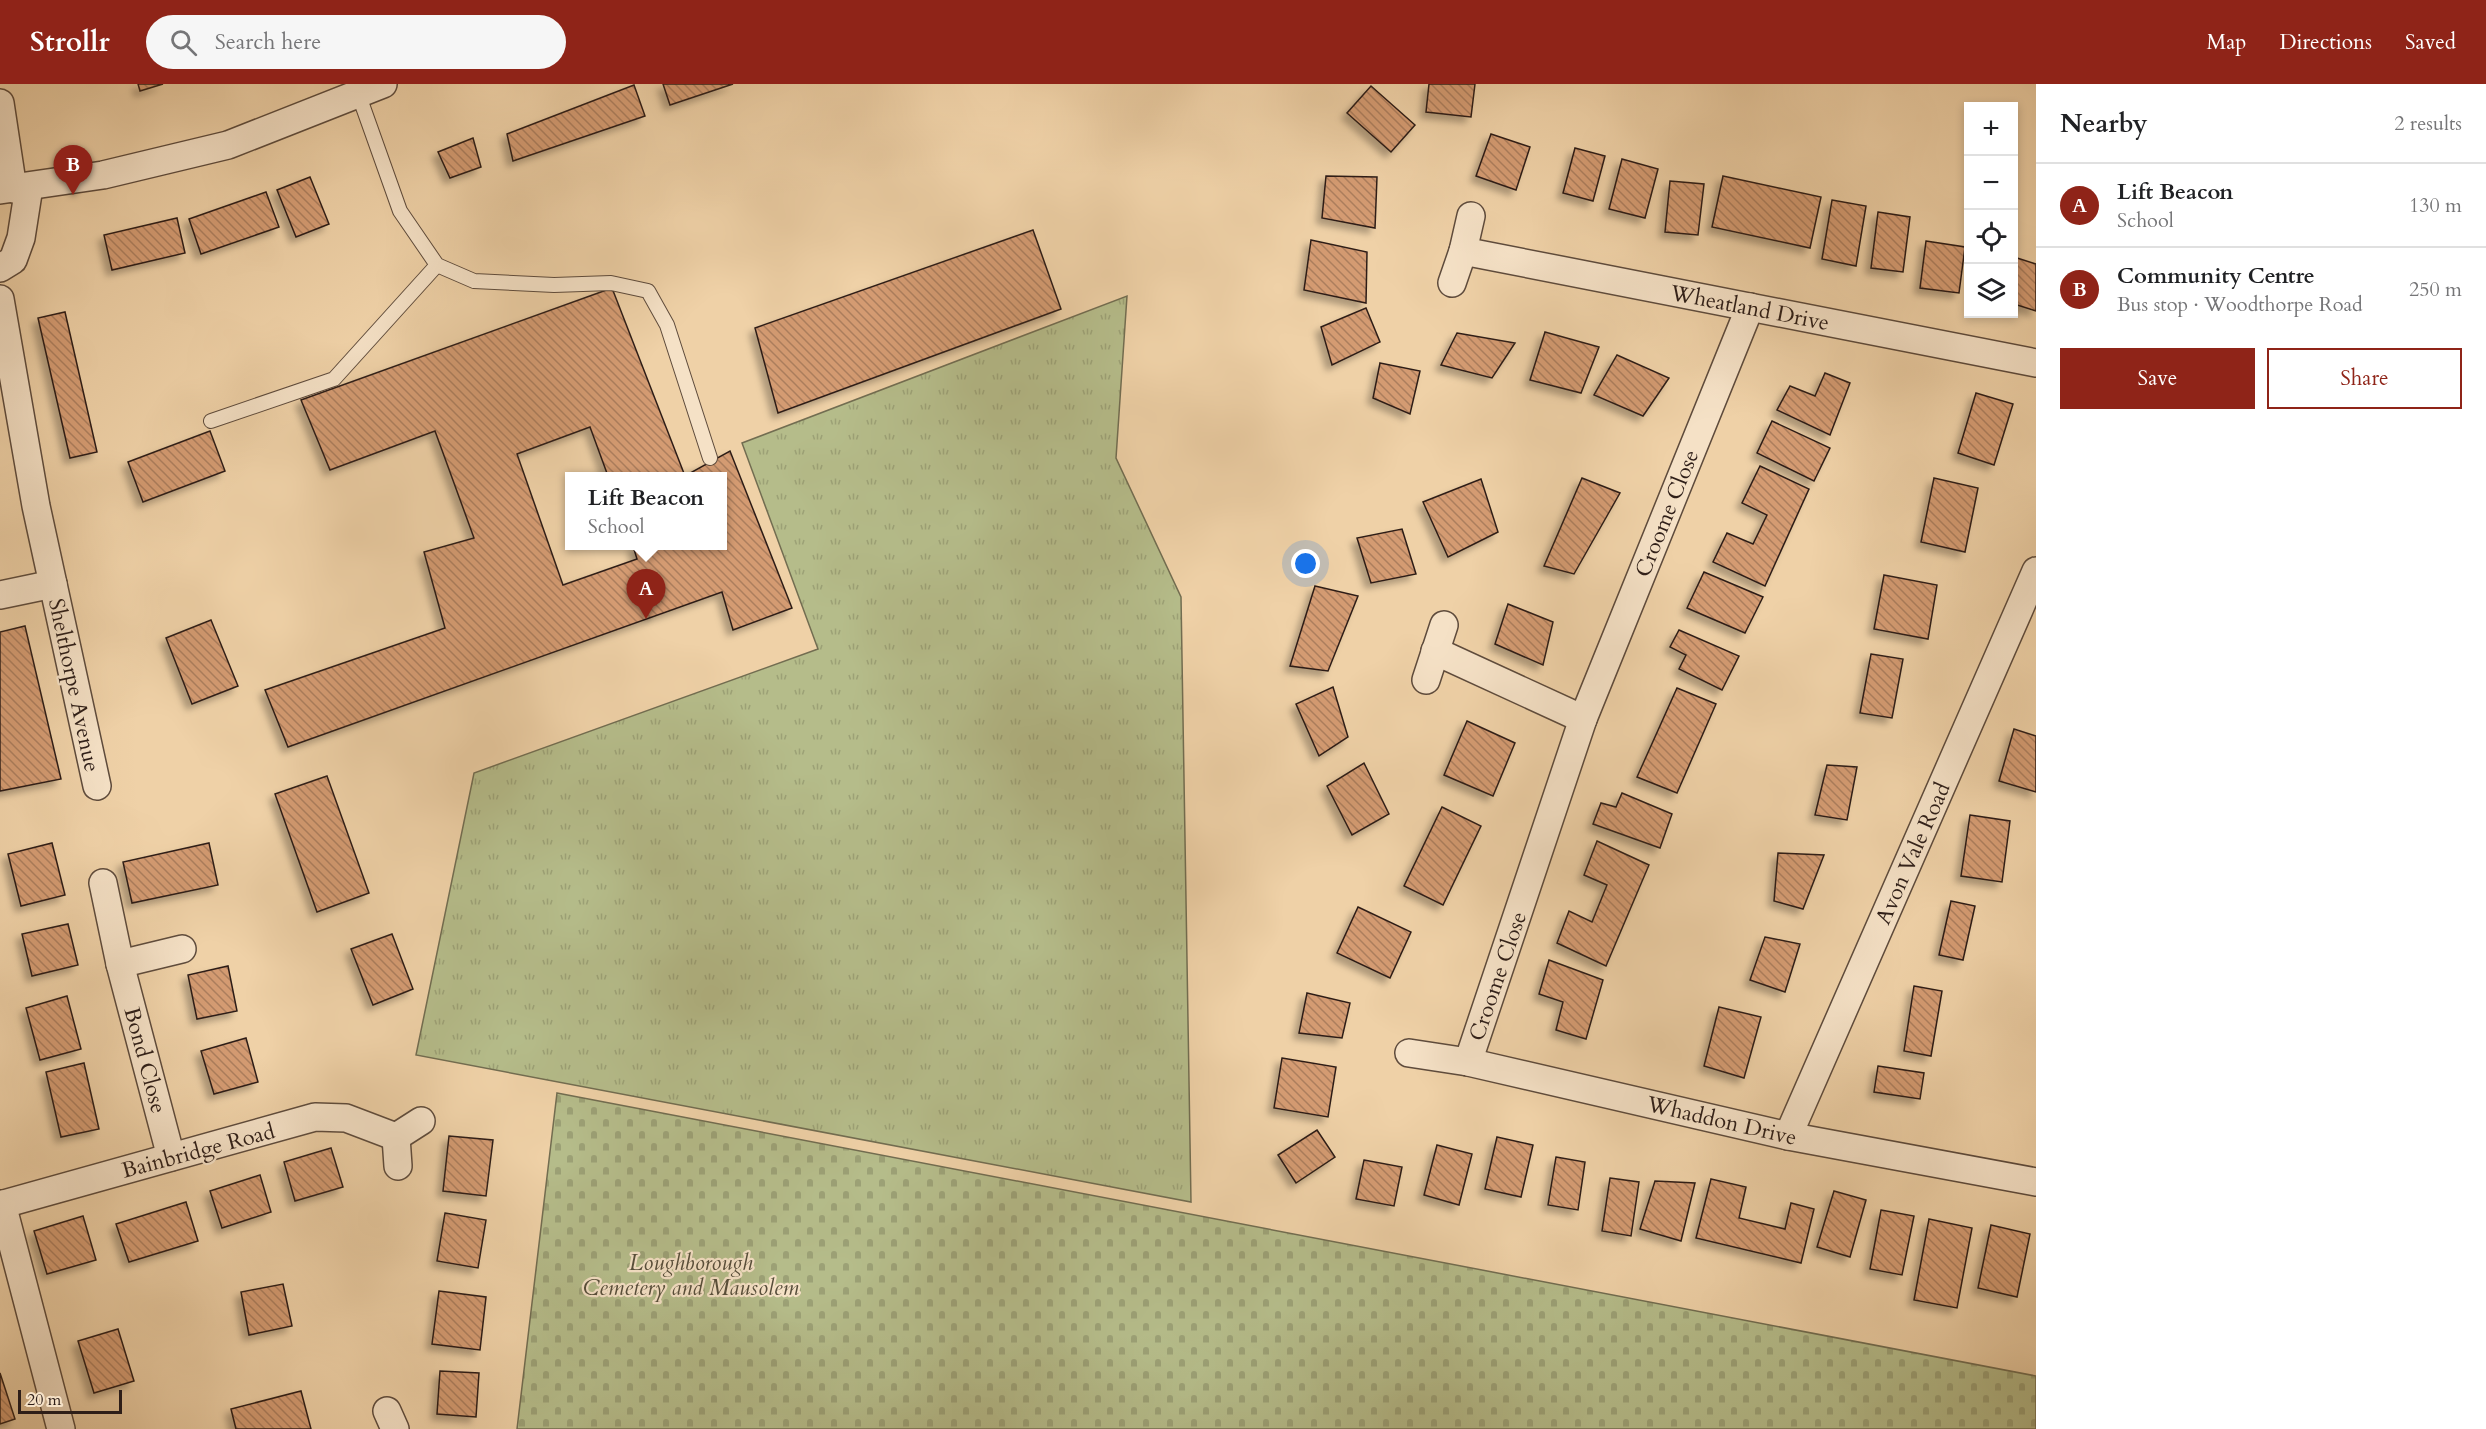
<!DOCTYPE html>
<meta charset="utf-8">
<style>
body{margin:0;font-family:Cardo,serif;background:#f6f6f6;color:#202124}
.controls{position:absolute;right:18px;top:18px;display:grid;overflow:hidden;border-radius:0px;box-shadow:0 3px 9px #0003}
.controls button{width:54px;height:54px;display:grid;place-items:center;padding:0;border:0;border-bottom:2px solid #e0e0e0;background:#fff;color:#202124;font:30px sans-serif}
.scale{position:absolute;left:18px;bottom:15px;width:104px;box-sizing:border-box;padding-left:6px;border:3px solid #2e1e18;border-top:0;font-size:16px;line-height:21px;white-space:nowrap;color:#2e1e18;-webkit-text-stroke:4px #f5e1c6;paint-order:stroke}
.you{position:absolute;left:1306px;top:480px;width:21px;height:21px;margin:-15px;border:4px solid #fff;border-radius:50%;background:#1a73e8;box-shadow:0 0 0 9px #1a73e833}
.badge{display:grid;place-items:center;width:39px;height:39px;border-radius:50%;background:#8f2418;color:#fff;font-size:20px;font-weight:700}
.pin{position:absolute;translate:-50% -50px;filter:drop-shadow(0 2px 3px #0008)}
.pin::after{content:'';position:absolute;top:32px;width:21px;height:18px;background:inherit;clip-path:polygon(0 0,100% 0,50% 100%)}
.popup{position:absolute;left:565px;top:388px;width:162px;height:78px;box-sizing:border-box;display:grid;place-content:center;border-radius:0px;background:#fff;filter:drop-shadow(0 2px 4px #0005);font-size:20px;white-space:nowrap;color:#757577}
.popup b{font-size:22px;color:#202124}
.popup::after{content:'';position:absolute;left:50%;top:100%;margin-left:-12px;border:12px solid transparent;border-top-color:#fff}
.list{margin:0;padding:0;list-style:none}
h2{display:flex;justify-content:space-between;align-items:center;height:78px;margin:0;padding:0 24px;font-size:26px}
h2 small{font-size:20px;font-weight:400;color:#757577}
.list li{display:grid;grid-template-columns:39px 1fr auto;gap:18px;align-items:center;box-sizing:border-box;height:84px;padding:0 24px;border-top:2px solid #e0e0e0}
.list b{display:block;font-size:22px;white-space:nowrap}
.list p{margin:0;font-size:20px;white-space:nowrap;color:#757577}
.list em{font-size:20px;font-style:normal;color:#757577}
.actions{display:flex;gap:12px;padding:18px 24px}
.actions a{flex:1;padding:14px 0;border:2px solid #8f2418;border-radius:0px;text-align:center;font-size:21px;color:#8f2418}
.actions .main{background:#8f2418;color:#fff}
.icon{flex:none;width:33px;height:33px;fill:none;stroke:currentColor;stroke-width:2;stroke-linecap:round;stroke-linejoin:round}
.map{position:relative;flex:none;width:2036px;height:1345px;overflow:hidden}
header{display:flex;align-items:center;gap:36px;box-sizing:border-box;height:84px;padding:0 30px;background:#8f2418;color:#fff}
header strong{font-size:28px}
nav{display:flex;gap:33px;margin-inline-start:auto;font-size:21px}
.search{width:420px;height:54px;background:#f6f6f6;display:flex;align-items:center;gap:15px;box-sizing:border-box;padding:0 21px;border-radius:33px;color:#757577;font-size:22px}
main{display:flex}
aside{flex:1;background:#fff}
.map>svg:first-child{display:block}
.grass{fill:url(#grass-tufts);stroke:#726d51;stroke-width:1.5}
.cemetery{fill:url(#cemetery-stones);stroke:#726d51;stroke-width:1.5}
.building{fill:url(#building-back-hatch);stroke:#2e1e18;stroke-width:1.5;fill-rule:evenodd;filter:url(#shadow)}
.lines{fill:none;stroke-linecap:round;stroke-linejoin:round}
.lane-casing{stroke:#5e4b3c;stroke-width:16}
.street-casing{stroke:#5e4b3c;stroke-width:30}
.lane{stroke:#f5e1c6;stroke-width:14}
.street{stroke:#f5e1c6;stroke-width:27}
.labels{text-anchor:middle;stroke-width:4.5;stroke-linejoin:round;paint-order:stroke}
.street-label{font-size:22px;fill:#2e1e18;stroke:#f5e1c6}
.park-label{font-size:22px;font-style:italic;fill:#564d3a;stroke:#f5e1c6}
</style>
<header>
<strong>Strollr</strong>
<div class="search"><svg class="icon" aria-label="search" viewBox="0 0 24 24"><circle cx="10" cy="10" r="6"/><path d="M15 15l6 6"/></svg>Search here</div>
<nav><a>Map</a><a>Directions</a><a>Saved</a></nav>
</header>
<main>
<div class="map">
<svg width="2036" height="1345" viewBox="0 0 2036 1345">
<defs>
<pattern id="grass-tufts" width="24" height="20" patternUnits="userSpaceOnUse" patternTransform="scale(1.5)"><rect width="24" height="20" fill="#b5bc8a"/><path d="M3 7l-1-3M5 7V3M7 7l1-3M15 17l-1-3M17 17v-4M19 17l1-3" fill="none" stroke="#9ca176"/></pattern>
<pattern id="cemetery-stones" width="16" height="16" patternUnits="userSpaceOnUse" patternTransform="scale(1.5)"><rect width="16" height="16" fill="#b5bc8a"/><path d="M2 7V4a2 2 0 0 1 4 0v3zM10 15v-3a2 2 0 0 1 4 0v3z" fill="#9ca176"/></pattern>
<pattern id="building-back-hatch" width="6" height="6" patternUnits="userSpaceOnUse" patternTransform="scale(1.5)"><rect width="6" height="6" fill="#d49b72"/><path d="M-1 5l2 2M0 0l6 6M5-1l2 2" fill="none" stroke="#ac7e5d"/></pattern>
<filter id="shadow"><feDropShadow dx="-5.5" dy="5.5" stdDeviation="3" flood-color="#0004"/></filter>
</defs>
<rect width="100%" height="100%" fill="#efd1a7"/>
<filter id="stains"><feTurbulence type="fractalNoise" baseFrequency=".00333" numOctaves="4"/><feColorMatrix values="0 0 0 0 .2 0 0 0 0 .09 0 0 0 0 .02 0 0 0 .5 -.17"/></filter>
<radialGradient id="worn" r=".72"><stop offset=".6" stop-color="#630" stop-opacity="0"/><stop offset="1" stop-color="#630" stop-opacity=".3"/></radialGradient>
<path class="grass" d="M1127 212 1116 374 1181 513 1191 1118 416 971 474 689 818 565 742 359Z"/>
<path class="cemetery" d="M557 1009 2036 1292V1345H517Z"/>
<g class="building">
<path d="M138 0H163L140 7Z"/>
<path d="M663 0H733L670 21Z"/>
<path d="M1429 0H1475L1471 33 1426 28Z"/>
<path d="M634 1 645 32 513 77 507 50Z"/>
<path d="M1371 2 1415 41 1391 68 1347 29Z"/>
<path d="M1491 50 1530 63 1516 106 1476 92Z"/>
<path d="M473 54 481 83 450 94 438 68Z"/>
<path d="M1575 64 1605 72 1593 117 1563 109Z"/>
<path d="M1622 75 1658 85 1645 134 1609 125Z"/>
<path d="M1326 92 1377 93 1375 144 1322 134Z"/>
<path d="M1723 92 1821 113 1810 164 1712 143Z"/>
<path d="M310 93 329 140 296 153 277 106Z"/>
<path d="M1670 97 1704 100 1698 151 1665 148Z"/>
<path d="M266 108 279 143 201 170 189 135Z"/>
<path d="M1832 116 1866 122 1856 182 1822 175Z"/>
<path d="M1878 128 1910 133 1903 188 1871 184Z"/>
<path d="M177 134 185 169 112 186 104 151Z"/>
<path d="M1033 146 1061 225 778 329 755 244Z"/>
<path d="M1311 156 1367 168 1366 219 1304 206Z"/>
<path d="M1926 157 1965 163 1959 209 1920 204Z"/>
<path d="M2014 173 2036 180V227L2014 220Z"/>
<path d="M612 204 685 392 730 367 792 524 733 546 722 508 288 663 265 606 445 544 424 468 474 454 435 347 330 386 301 316ZM590 343 608 392H722V462H633L637 475 563 501 517 370Z"/>
<path d="M1366 224 1380 258 1332 281 1321 243Z"/>
<path d="M65 228 97 368 70 374 38 234Z"/>
<path d="M1545 248 1599 263 1581 309 1530 296Z"/>
<path d="M1457 249 1515 259 1492 294 1441 281Z"/>
<path d="M1617 271 1669 294 1643 332 1594 311Z"/>
<path d="M1380 279 1420 287 1410 330 1373 314Z"/>
<path d="M1825 289 1850 299 1830 351 1777 326 1790 302 1815 312Z"/>
<path d="M1976 309 2013 320 1994 381 1958 369Z"/>
<path d="M1772 337 1830 364 1814 397 1757 369Z"/>
<path d="M210 347 225 387 143 418 128 378Z"/>
<path d="M1760 382 1809 405 1765 502 1713 478 1727 449 1753 460 1767 431 1742 419Z"/>
<path d="M1582 394 1620 409 1574 490 1544 482Z"/>
<path d="M1934 394 1978 404 1965 468 1921 458Z"/>
<path d="M1481 395 1498 448 1448 473 1423 418Z"/>
<path d="M1402 445 1416 490 1371 499 1357 454Z"/>
<path d="M1704 488 1763 513 1745 549 1687 524Z"/>
<path d="M1884 491 1937 501 1928 555 1874 545Z"/>
<path d="M1315 502 1358 512 1328 587 1290 582Z"/>
<path d="M1508 520 1553 538 1543 581 1495 560Z"/>
<path d="M211 536 238 602 192 620 166 554Z"/>
<path d="M25 542 61 695 0 707V548Z"/>
<path d="M1679 546 1739 572 1722 606 1679 585 1686 571 1670 563Z"/>
<path d="M1871 570 1903 575 1892 634 1860 629Z"/>
<path d="M1333 603 1348 653 1319 672 1296 620Z"/>
<path d="M1677 604 1716 620 1677 709 1637 693Z"/>
<path d="M1467 637 1515 659 1493 712 1444 691Z"/>
<path d="M2014 645 2036 652V708L1999 697Z"/>
<path d="M1364 679 1389 730 1352 751 1327 702Z"/>
<path d="M1827 681 1857 683 1847 736 1815 731Z"/>
<path d="M327 692 369 809 317 828 275 710Z"/>
<path d="M1622 709 1672 730 1660 764 1593 740 1601 719 1616 723Z"/>
<path d="M1442 723 1481 742 1443 821 1404 802Z"/>
<path d="M1970 731 2010 737 2002 798 1961 792Z"/>
<path d="M1597 757 1649 781 1606 882 1557 859 1569 827 1592 838 1607 801 1584 791Z"/>
<path d="M52 759 65 811 21 822 8 770Z"/>
<path d="M209 759 218 801 132 819 123 778Z"/>
<path d="M1778 769 1824 771 1803 825 1774 817Z"/>
<path d="M1951 817 1975 822 1963 876 1939 871Z"/>
<path d="M1358 823 1411 848 1390 894 1337 869Z"/>
<path d="M68 840 78 881 32 892 22 850Z"/>
<path d="M392 850 413 905 373 921 351 865Z"/>
<path d="M1765 853 1800 860 1785 908 1750 896Z"/>
<path d="M1549 876 1603 896 1586 955 1556 946 1563 918 1539 910Z"/>
<path d="M228 882 237 927 197 935 188 891Z"/>
<path d="M1914 902 1942 907 1931 972 1904 967Z"/>
<path d="M1307 909 1350 919 1342 954 1299 949Z"/>
<path d="M67 912 81 965 40 976 26 924Z"/>
<path d="M1719 923 1761 933 1744 994 1704 982Z"/>
<path d="M246 954 258 998 214 1010 201 967Z"/>
<path d="M1282 974 1336 983 1328 1033 1274 1024Z"/>
<path d="M84 979 99 1045 61 1053 46 988Z"/>
<path d="M1878 982 1924 989 1920 1015 1874 1008Z"/>
<path d="M1317 1046 1335 1073 1296 1099 1278 1071Z"/>
<path d="M449 1052 493 1056 486 1112 443 1107Z"/>
<path d="M1497 1053 1533 1061 1521 1113 1485 1105Z"/>
<path d="M1437 1061 1472 1070 1459 1121 1424 1111Z"/>
<path d="M331 1064 343 1103 295 1117 284 1078Z"/>
<path d="M1556 1073 1585 1078 1578 1126 1548 1121Z"/>
<path d="M1364 1076 1402 1083 1394 1122 1356 1115Z"/>
<path d="M260 1091 271 1128 222 1144 210 1107Z"/>
<path d="M1610 1094 1639 1098 1631 1152 1602 1147Z"/>
<path d="M1711 1095 1746 1103 1739 1134 1785 1145 1791 1119 1814 1125 1801 1179 1696 1154Z"/>
<path d="M1655 1097 1695 1099 1681 1157 1640 1145Z"/>
<path d="M1834 1107 1866 1116 1850 1173 1817 1163Z"/>
<path d="M186 1118 198 1157 129 1178 116 1140Z"/>
<path d="M1881 1126 1914 1132 1902 1191 1870 1185Z"/>
<path d="M445 1129 486 1136 478 1184 437 1177Z"/>
<path d="M83 1132 96 1176 47 1190 34 1147Z"/>
<path d="M1929 1135 1972 1144 1957 1224 1914 1216Z"/>
<path d="M1991 1141 2030 1150 2017 1213 1978 1204Z"/>
<path d="M283 1200 292 1242 249 1251 241 1208Z"/>
<path d="M439 1207 486 1213 480 1266 432 1260Z"/>
<path d="M118 1245 134 1297 94 1309 78 1257Z"/>
<path d="M440 1287 479 1289 476 1333 437 1330Z"/>
<path d="M0 1289 15 1335 0 1340Z"/>
<path d="M301 1307 311 1345H236L231 1325Z"/>
</g>
<g class="lines">
<defs>
<g id="lane">
<path d="M358 9 400 127 437 181 474 197 554 201 611 199 648 207 667 241 710 374"/>
<path d="M211 337 334 295 437 181"/>
</g>
<g id="street">
<path d="M0 19 13 105"/>
<path d="M0 106 103 91 228 61 383 0"/>
<path d="M1463 167 2036 279"/>
<path d="M0 184 13 176 21 154 29 103"/>
<path d="M1452 199 1463 167 1471 132"/>
<path d="M0 215 36 422 97 702"/>
<path d="M0 511 53 500"/>
<path d="M1435 567 1583 635"/>
<path d="M1426 596 1444 541"/>
<path d="M103 799 120 880 171 1073"/>
<path d="M120 880 182 865"/>
<path d="M1409 969 1468 978 1788 1052 2036 1098"/>
<path d="M1468 978 1583 635 1750 223"/>
<path d="M1788 1052 2036 487"/>
<path d="M398 1082 396 1053 421 1037"/>
<path d="M2 1120 61 1345"/>
<path d="M0 1121 315 1033 346 1034 396 1053"/>
<path d="M387 1327 395 1345"/>
</g>
</defs>
<use href="#lane" class="lane-casing"/>
<use href="#street" class="street-casing"/>
<use href="#lane" class="lane"/>
<use href="#street" class="street"/>
</g>
<g class="labels">
<g class="street-label">
<text transform="translate(1750 223) rotate(11)" y="8">Wheatland Drive</text>
<text transform="translate(1666 429) rotate(-68)" y="8">Croome Close</text>
<text transform="translate(75 601) rotate(78)" y="8">Shelthorpe Avenue</text>
<text transform="translate(1912 769) rotate(-66)" y="8">Avon Vale Road</text>
<text transform="translate(1497 892) rotate(-71)" y="8">Croome Close</text>
<text transform="translate(146 976) rotate(75)" y="8">Bond Close</text>
<text transform="translate(1722 1036) rotate(13)" y="8">Whaddon Drive</text>
<text transform="translate(198 1066) rotate(-15)" y="8">Bainbridge Road</text>
</g>
<g class="park-label">
<text x="691" y="1186">Loughborough<tspan x="691" dy="25">Cemetery and Mausolem</tspan></text>
</g>
</g>
<rect width="100%" height="100%" filter="url(#stains)"/>
<rect width="100%" height="100%" fill="url(#worn)"/>
</svg>
<div class="controls">
<button>+</button>
<button>−</button>
<button><svg class="icon" aria-label="locate" viewBox="0 0 24 24"><circle cx="12" cy="12" r="6"/><path d="M12 2v4M12 18v4M2 12h4M18 12h4"/></svg></button>
<button><svg class="icon" aria-label="layers" viewBox="0 0 24 24"><path d="M12 4l9 5-9 5-9-5zM3 14l9 5 9-5"/></svg></button>
</div>
<div class="scale">20 m</div>
<div class="you"></div>
<div class="pin badge" style="left:646px;top:535px">A</div>
<div class="popup"><b>Lift Beacon</b>School</div>
<div class="pin badge" style="left:73px;top:111px">B</div>
</div>
<aside>
<h2>Nearby<small>2 results</small></h2>
<ul class="list">
<li><span class="badge">A</span><div><b>Lift Beacon</b><p>School</p></div><em>130 m</em></li>
<li><span class="badge">B</span><div><b>Community Centre</b><p>Bus stop · Woodthorpe Road</p></div><em>250 m</em></li>
</ul>
<div class="actions"><a class="main">Save</a><a>Share</a></div>
</aside>
</main>
